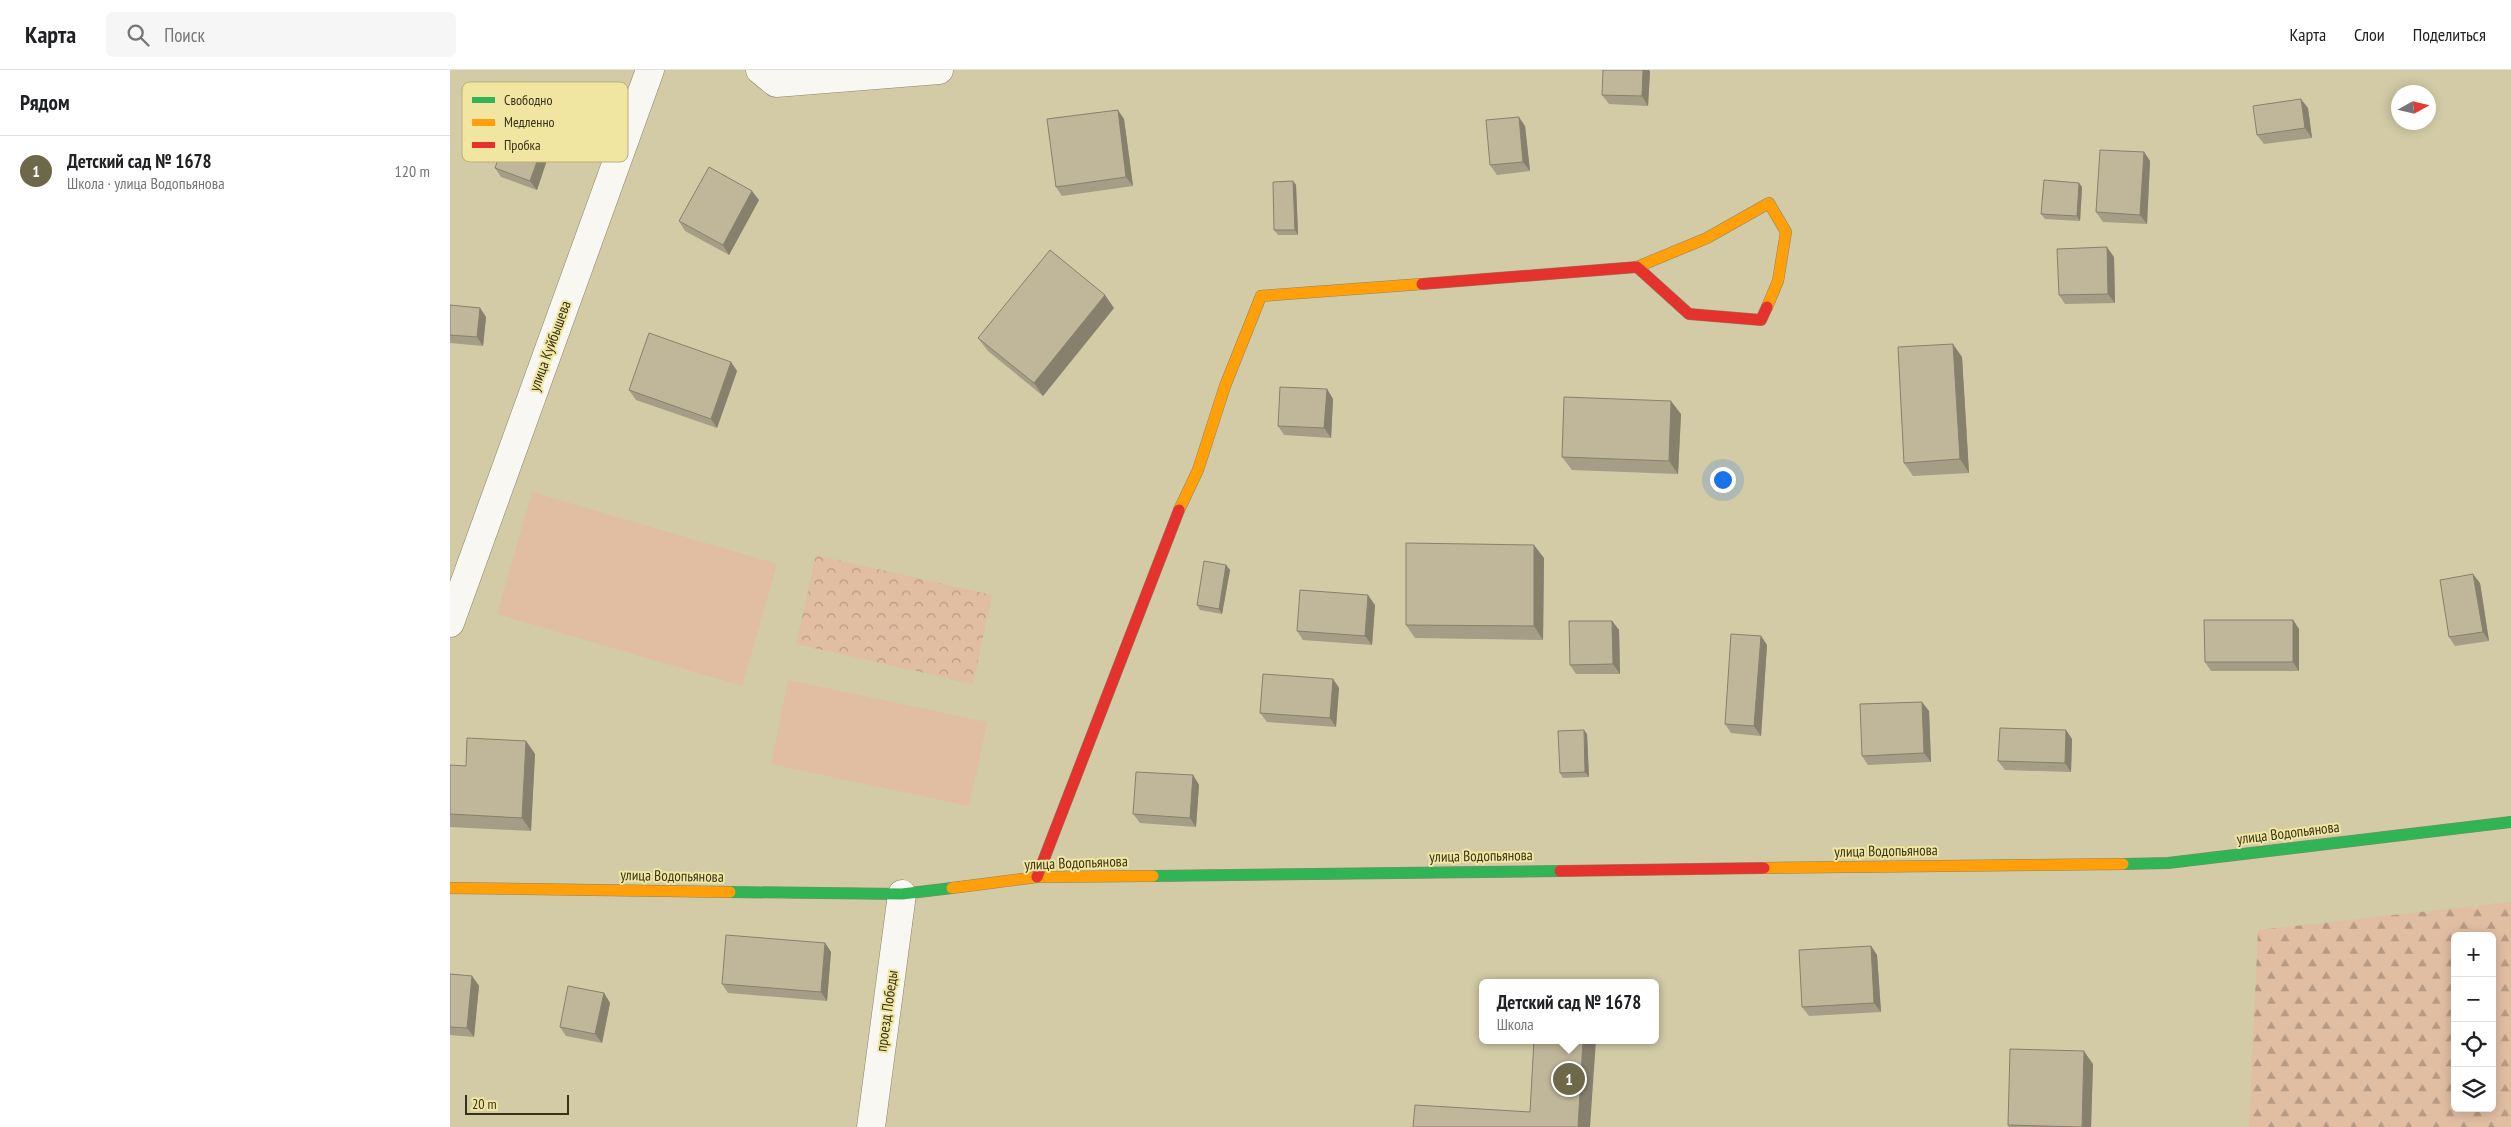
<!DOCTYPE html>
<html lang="ru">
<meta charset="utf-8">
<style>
body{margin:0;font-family:"PT Sans Narrow",sans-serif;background:#f6f6f6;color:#202124}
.controls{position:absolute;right:15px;bottom:15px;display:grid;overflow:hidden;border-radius:8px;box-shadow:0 2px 12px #0003}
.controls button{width:45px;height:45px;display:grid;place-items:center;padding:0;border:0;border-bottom:1px solid #e0e0e0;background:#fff;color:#202124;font:25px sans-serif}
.compass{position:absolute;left:1941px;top:15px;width:45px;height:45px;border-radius:50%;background:#fff;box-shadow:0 2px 12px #0003;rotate:82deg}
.scale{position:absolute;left:15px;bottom:12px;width:104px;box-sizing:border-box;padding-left:5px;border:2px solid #373318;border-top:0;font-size:14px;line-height:18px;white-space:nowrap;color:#373318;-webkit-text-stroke:4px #f0e6a2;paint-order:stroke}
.you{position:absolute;left:1272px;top:409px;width:18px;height:18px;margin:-12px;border:4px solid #fff;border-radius:50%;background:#1a73e8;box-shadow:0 0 0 8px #1a73e833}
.badge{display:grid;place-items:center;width:32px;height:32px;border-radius:50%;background:#6d684a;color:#fff;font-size:16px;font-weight:700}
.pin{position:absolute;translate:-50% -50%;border:2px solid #fff;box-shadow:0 1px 5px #0006}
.popup{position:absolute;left:1029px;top:909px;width:180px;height:65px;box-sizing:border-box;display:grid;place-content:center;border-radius:8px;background:#fff;filter:drop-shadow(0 1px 4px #0005);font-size:16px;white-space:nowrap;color:#757577}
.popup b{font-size:19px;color:#202124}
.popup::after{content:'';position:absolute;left:50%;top:100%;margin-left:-10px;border:10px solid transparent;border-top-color:#fff}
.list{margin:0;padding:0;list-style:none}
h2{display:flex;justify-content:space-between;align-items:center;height:65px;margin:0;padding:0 20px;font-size:21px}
h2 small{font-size:16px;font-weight:400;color:#757577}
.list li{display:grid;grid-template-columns:32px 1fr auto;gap:15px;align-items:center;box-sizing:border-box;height:70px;padding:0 20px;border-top:1px solid #e0e0e0}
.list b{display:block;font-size:19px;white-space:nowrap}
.list p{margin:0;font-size:16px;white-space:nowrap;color:#757577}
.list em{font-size:16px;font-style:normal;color:#757577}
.icon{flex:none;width:28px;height:28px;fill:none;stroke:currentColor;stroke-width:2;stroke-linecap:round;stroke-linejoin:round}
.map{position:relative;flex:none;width:2061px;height:1057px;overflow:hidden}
header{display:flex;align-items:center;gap:30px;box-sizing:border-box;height:70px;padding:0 25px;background:#fff;border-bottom:1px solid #e0e0e0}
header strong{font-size:24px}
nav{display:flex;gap:28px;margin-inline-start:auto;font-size:18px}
.search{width:350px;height:45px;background:#f6f6f6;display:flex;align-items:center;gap:12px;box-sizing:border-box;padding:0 18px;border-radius:8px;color:#757577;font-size:19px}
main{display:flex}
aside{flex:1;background:#fff}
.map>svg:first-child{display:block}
.forest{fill:url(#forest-firs);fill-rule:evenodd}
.park{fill:url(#park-crowns)}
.garden{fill:#e1bda2}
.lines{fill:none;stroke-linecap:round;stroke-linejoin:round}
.street-casing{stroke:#898567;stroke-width:29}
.fast-casing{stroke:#898567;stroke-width:12}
.slow-casing{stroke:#898567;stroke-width:12}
.jam-casing{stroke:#898567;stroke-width:12}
.street{stroke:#f8f7f2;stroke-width:28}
.fast{stroke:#30b455;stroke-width:11}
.slow{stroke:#ff9f0a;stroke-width:11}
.jam{stroke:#e5322d;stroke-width:11}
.wall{fill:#a59d85}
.shaded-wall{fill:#86806c}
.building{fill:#c0b79b;stroke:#86806c}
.labels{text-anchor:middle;stroke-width:4;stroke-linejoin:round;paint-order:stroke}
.street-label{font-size:15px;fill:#373318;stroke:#f0e6a2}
.key{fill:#f0e6a2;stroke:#b8b079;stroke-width:1}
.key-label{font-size:14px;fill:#373318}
</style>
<header>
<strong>Карта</strong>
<div class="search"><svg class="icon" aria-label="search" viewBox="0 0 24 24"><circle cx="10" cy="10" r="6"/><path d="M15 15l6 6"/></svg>Поиск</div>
<nav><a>Карта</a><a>Слои</a><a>Поделиться</a></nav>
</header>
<main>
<aside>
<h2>Рядом<small></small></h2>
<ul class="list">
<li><span class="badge">1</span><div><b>Детский сад № 1678</b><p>Школа · улица Водопьянова</p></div><em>120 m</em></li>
</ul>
</aside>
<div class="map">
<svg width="2061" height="1057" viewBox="0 0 2061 1057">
<defs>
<pattern id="forest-firs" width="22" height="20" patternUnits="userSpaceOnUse" patternTransform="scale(1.25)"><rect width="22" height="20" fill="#e1bda2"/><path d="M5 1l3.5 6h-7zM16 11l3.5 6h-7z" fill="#b79a83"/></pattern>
<pattern id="park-crowns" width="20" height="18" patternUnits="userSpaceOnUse" patternTransform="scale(1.25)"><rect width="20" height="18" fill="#e1bda2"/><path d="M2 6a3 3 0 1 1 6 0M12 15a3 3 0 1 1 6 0" fill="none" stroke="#b79a83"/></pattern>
</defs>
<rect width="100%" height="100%" fill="#d2cba6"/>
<path class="forest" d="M2061 832V1057H1799L1808 860ZM2005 866H2042V1038H2005Z"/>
<path class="park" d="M366 485 542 525 523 614 346 574Z"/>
<g class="garden">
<path d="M82 422 327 494 292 616 47 544Z"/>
<path d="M338 610 537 652 519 736 321 694Z"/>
</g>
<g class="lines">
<defs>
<g id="street">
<path d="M310 0 326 13 489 0"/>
<path d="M0 553 200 0"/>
<path d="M421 1057 452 824"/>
</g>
<g id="fast">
<path d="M1673 794 1718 793 2061 752"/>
<path d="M703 806 1110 801"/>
<path d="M280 822 452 824 502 818"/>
</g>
<g id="slow">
<path d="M1187 197 1257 168 1319 133 1336 162 1328 211 1317 237"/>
<path d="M729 440 748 400 775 316 811 226 972 214"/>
<path d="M1314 798 1673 794"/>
<path d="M0 818 280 822"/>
<path d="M502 818 587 807 703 806"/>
</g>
<g id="jam">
<path d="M972 214 1187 197 1239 244 1311 250 1317 237"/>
<path d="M1110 801 1314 798"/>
<path d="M587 807 729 440"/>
</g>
</defs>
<use href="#street" class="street-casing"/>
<use href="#fast" class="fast-casing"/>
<use href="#slow" class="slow-casing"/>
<use href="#jam" class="jam-casing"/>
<use href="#street" class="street"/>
<use href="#fast" class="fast"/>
<use href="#slow" class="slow"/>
<use href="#jam" class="jam"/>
</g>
<g class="wall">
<path d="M1200 1 1198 36 1159 34 1152 25Z"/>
<path d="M1858 38 1862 68 1814 74 1807 65Z"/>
<path d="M674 49 683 116 612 126 606 117Z"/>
<path d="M1075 56 1080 101 1047 105 1040 95Z"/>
<path d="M94 72 100 81 87 120 51 107 45 98Z"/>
<path d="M1694 82 1700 91 1697 154 1653 152 1646 142Z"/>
<path d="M843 111 846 115 848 165H828L824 160Z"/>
<path d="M1629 113 1632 117 1630 151 1595 149 1591 144Z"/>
<path d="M309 130 279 185 235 161 229 151Z"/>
<path d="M1664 187 1665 233 1615 234 1609 225Z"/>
<path d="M0 235 30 238 36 247 33 276 0 273Z"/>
<path d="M664 238 593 326 538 281 528 268Z"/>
<path d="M1512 287 1519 403 1463 406 1454 393Z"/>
<path d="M281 292 287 301 267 358 186 330 179 320Z"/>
<path d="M877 319 883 329 881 368 834 365 828 356Z"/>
<path d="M1231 344 1228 404 1122 400 1112 387Z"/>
<path d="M1094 488 1093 570 965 568 956 555Z"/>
<path d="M776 495 780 500 772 544 750 540 747 535Z"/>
<path d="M2030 513 2039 571 2005 576 1999 567Z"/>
<path d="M925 535 922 575 853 570 847 561Z"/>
<path d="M1843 550 1849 559V601H1761L1755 592Z"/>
<path d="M1162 551 1169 560 1170 604H1126L1120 595Z"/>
<path d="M1311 566 1317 575 1311 666 1281 663 1275 654Z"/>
<path d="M883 609 889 618 886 657 817 652 810 643Z"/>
<path d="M1479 641 1481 692 1418 695 1412 686Z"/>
<path d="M1616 660 1622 669 1621 702 1555 700 1548 691Z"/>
<path d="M1137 664 1139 707 1113 708 1110 703Z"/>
<path d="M76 671 85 684 81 761 0 757V695L16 696Z"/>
<path d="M743 705 749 715 746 757 690 753 683 744Z"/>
<path d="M375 873 381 882 377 931 278 923 272 914Z"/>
<path d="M1421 876 1427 885 1431 942 1359 946 1352 937Z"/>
<path d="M0 904 22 906 29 916 24 967 0 965Z"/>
<path d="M154 923 160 933 152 973 116 966 110 957Z"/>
<path d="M1643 994 1641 1057H1559L1558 1055Z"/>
</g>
<g class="shaded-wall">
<path d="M1193 0H1199L1200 1 1198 36 1192 26Z"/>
<path d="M1851 29 1858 38 1862 68 1855 58Z"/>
<path d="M668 40 674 49 683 116 676 107Z"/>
<path d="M1069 47 1075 56 1080 101 1073 92Z"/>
<path d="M94 72 100 81 87 120 80 111Z"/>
<path d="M1694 82 1700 91 1697 154 1690 145Z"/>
<path d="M843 111 846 115 848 165 845 160Z"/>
<path d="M1629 113 1632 117 1630 151 1627 146Z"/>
<path d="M302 121 309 130 279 185 273 175Z"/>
<path d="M1657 177 1664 187 1665 233 1658 224Z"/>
<path d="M655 225 664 238 593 326 584 313Z"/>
<path d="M30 238 36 247 33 276 27 267Z"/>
<path d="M1503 274 1512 287 1519 403 1510 389Z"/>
<path d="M281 292 287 301 267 358 261 349Z"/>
<path d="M877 319 883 329 881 368 874 358Z"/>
<path d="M1221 331 1231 344 1228 404 1219 391Z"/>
<path d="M1084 475 1094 488 1093 570 1084 556Z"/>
<path d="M776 495 780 500 772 544 769 539Z"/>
<path d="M2023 504 2030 513 2039 571 2033 562Z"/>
<path d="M918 525 925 535 922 575 915 566Z"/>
<path d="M1843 550 1849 559V601L1843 592Z"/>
<path d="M1162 551 1169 560 1170 604 1163 594Z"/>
<path d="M1311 566 1317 575 1311 666 1304 656Z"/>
<path d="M883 609 889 618 886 657 880 648Z"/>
<path d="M1472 632 1479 641 1481 692 1474 683Z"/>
<path d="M1134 660 1137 664 1139 707 1135 702Z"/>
<path d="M1616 660 1622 669 1621 702 1615 693Z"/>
<path d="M76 671 85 684 81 761 72 748Z"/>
<path d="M743 705 749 715 746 757 740 748Z"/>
<path d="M375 873 381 882 377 931 371 922Z"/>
<path d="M1421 876 1427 885 1431 942 1424 933Z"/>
<path d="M22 906 29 916 24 967 17 958Z"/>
<path d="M154 923 160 933 152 973 145 964Z"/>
<path d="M1133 970H1146L1140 1057H1128Z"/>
<path d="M1634 981 1643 994 1641 1057H1632Z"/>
</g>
<g class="building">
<path d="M1153 0H1193L1192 26 1152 25Z"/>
<path d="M1851 29 1855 58 1807 65 1803 36Z"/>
<path d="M668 40 676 107 606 117 597 49Z"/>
<path d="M1069 47 1073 92 1040 95 1036 50Z"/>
<path d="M58 59 94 72 80 111 45 98Z"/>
<path d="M1650 80 1694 82 1690 145 1646 142Z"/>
<path d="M259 97 302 121 273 175 229 151Z"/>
<path d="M1594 110 1629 113 1627 146 1591 144Z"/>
<path d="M843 111 845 160H824L823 112Z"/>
<path d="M1657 177 1658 224 1609 225 1607 179Z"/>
<path d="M600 180 655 225 584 313 528 268Z"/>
<path d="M0 235 30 238 27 267 0 265Z"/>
<path d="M199 263 281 292 261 349 179 320Z"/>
<path d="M1503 274 1510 389 1454 393 1448 277Z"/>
<path d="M830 317 877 319 874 358 828 356Z"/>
<path d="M1114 327 1221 331 1219 391 1112 387Z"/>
<path d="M956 473 1084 475V556L956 555Z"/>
<path d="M754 491 776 495 769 539 747 535Z"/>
<path d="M2023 504 2033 562 1999 567 1990 510Z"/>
<path d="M850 520 918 525 915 566 847 561Z"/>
<path d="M1754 550H1843V592H1755Z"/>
<path d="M1119 551H1162L1163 594 1120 595Z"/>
<path d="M1281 564 1311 566 1304 656 1275 654Z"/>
<path d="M813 604 883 609 880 648 810 643Z"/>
<path d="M1472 632 1474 683 1412 686 1410 634Z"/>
<path d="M1550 658 1616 660 1615 693 1548 691Z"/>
<path d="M1134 660 1135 702 1110 703 1108 661Z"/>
<path d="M17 668 76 671 72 748 0 744V695L16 696Z"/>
<path d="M686 702 743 705 740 748 683 744Z"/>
<path d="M276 865 375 873 371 922 272 914Z"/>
<path d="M1421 876 1424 933 1352 937 1349 880Z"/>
<path d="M0 904 22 906 17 958 0 957Z"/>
<path d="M118 916 154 923 145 964 110 957Z"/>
<path d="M1084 970H1133L1128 1057H963L965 1035 1080 1042Z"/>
<path d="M1560 979 1634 981 1632 1057 1558 1055Z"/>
</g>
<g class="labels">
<g class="street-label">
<text transform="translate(100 276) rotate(-70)" y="5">улица Куйбышева</text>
<text transform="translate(1838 763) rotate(-7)" y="5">улица Водопьянова</text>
<text transform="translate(1436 781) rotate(-1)" y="5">улица Водопьянова</text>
<text transform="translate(1031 786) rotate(-1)" y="5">улица Водопьянова</text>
<text transform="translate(626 793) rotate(-2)" y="5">улица Водопьянова</text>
<text transform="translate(222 806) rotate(1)" y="5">улица Водопьянова</text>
<text transform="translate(437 941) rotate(-82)" y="5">проезд Победы</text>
</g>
</g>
<rect x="12" y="12" width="166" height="80" rx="8" class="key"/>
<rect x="22" y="27" width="23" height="6" fill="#30b455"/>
<rect x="22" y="49" width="23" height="7" fill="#ff9f0a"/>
<rect x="22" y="72" width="23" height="6" fill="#e5322d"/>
<g class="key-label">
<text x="54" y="35">Свободно</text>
<text x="54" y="57">Медленно</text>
<text x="54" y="80">Пробка</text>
</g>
</svg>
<div class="controls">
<button>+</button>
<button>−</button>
<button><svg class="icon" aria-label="locate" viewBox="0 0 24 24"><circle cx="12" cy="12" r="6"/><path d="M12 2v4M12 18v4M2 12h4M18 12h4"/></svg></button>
<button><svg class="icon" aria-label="layers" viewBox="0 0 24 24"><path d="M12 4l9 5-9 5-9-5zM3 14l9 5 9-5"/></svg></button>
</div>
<svg class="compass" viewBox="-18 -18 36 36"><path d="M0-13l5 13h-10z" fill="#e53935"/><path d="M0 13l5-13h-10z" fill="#757577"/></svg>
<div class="scale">20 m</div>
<div class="you"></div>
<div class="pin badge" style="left:1119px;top:1009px">1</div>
<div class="popup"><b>Детский сад № 1678</b>Школа</div>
</div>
</main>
